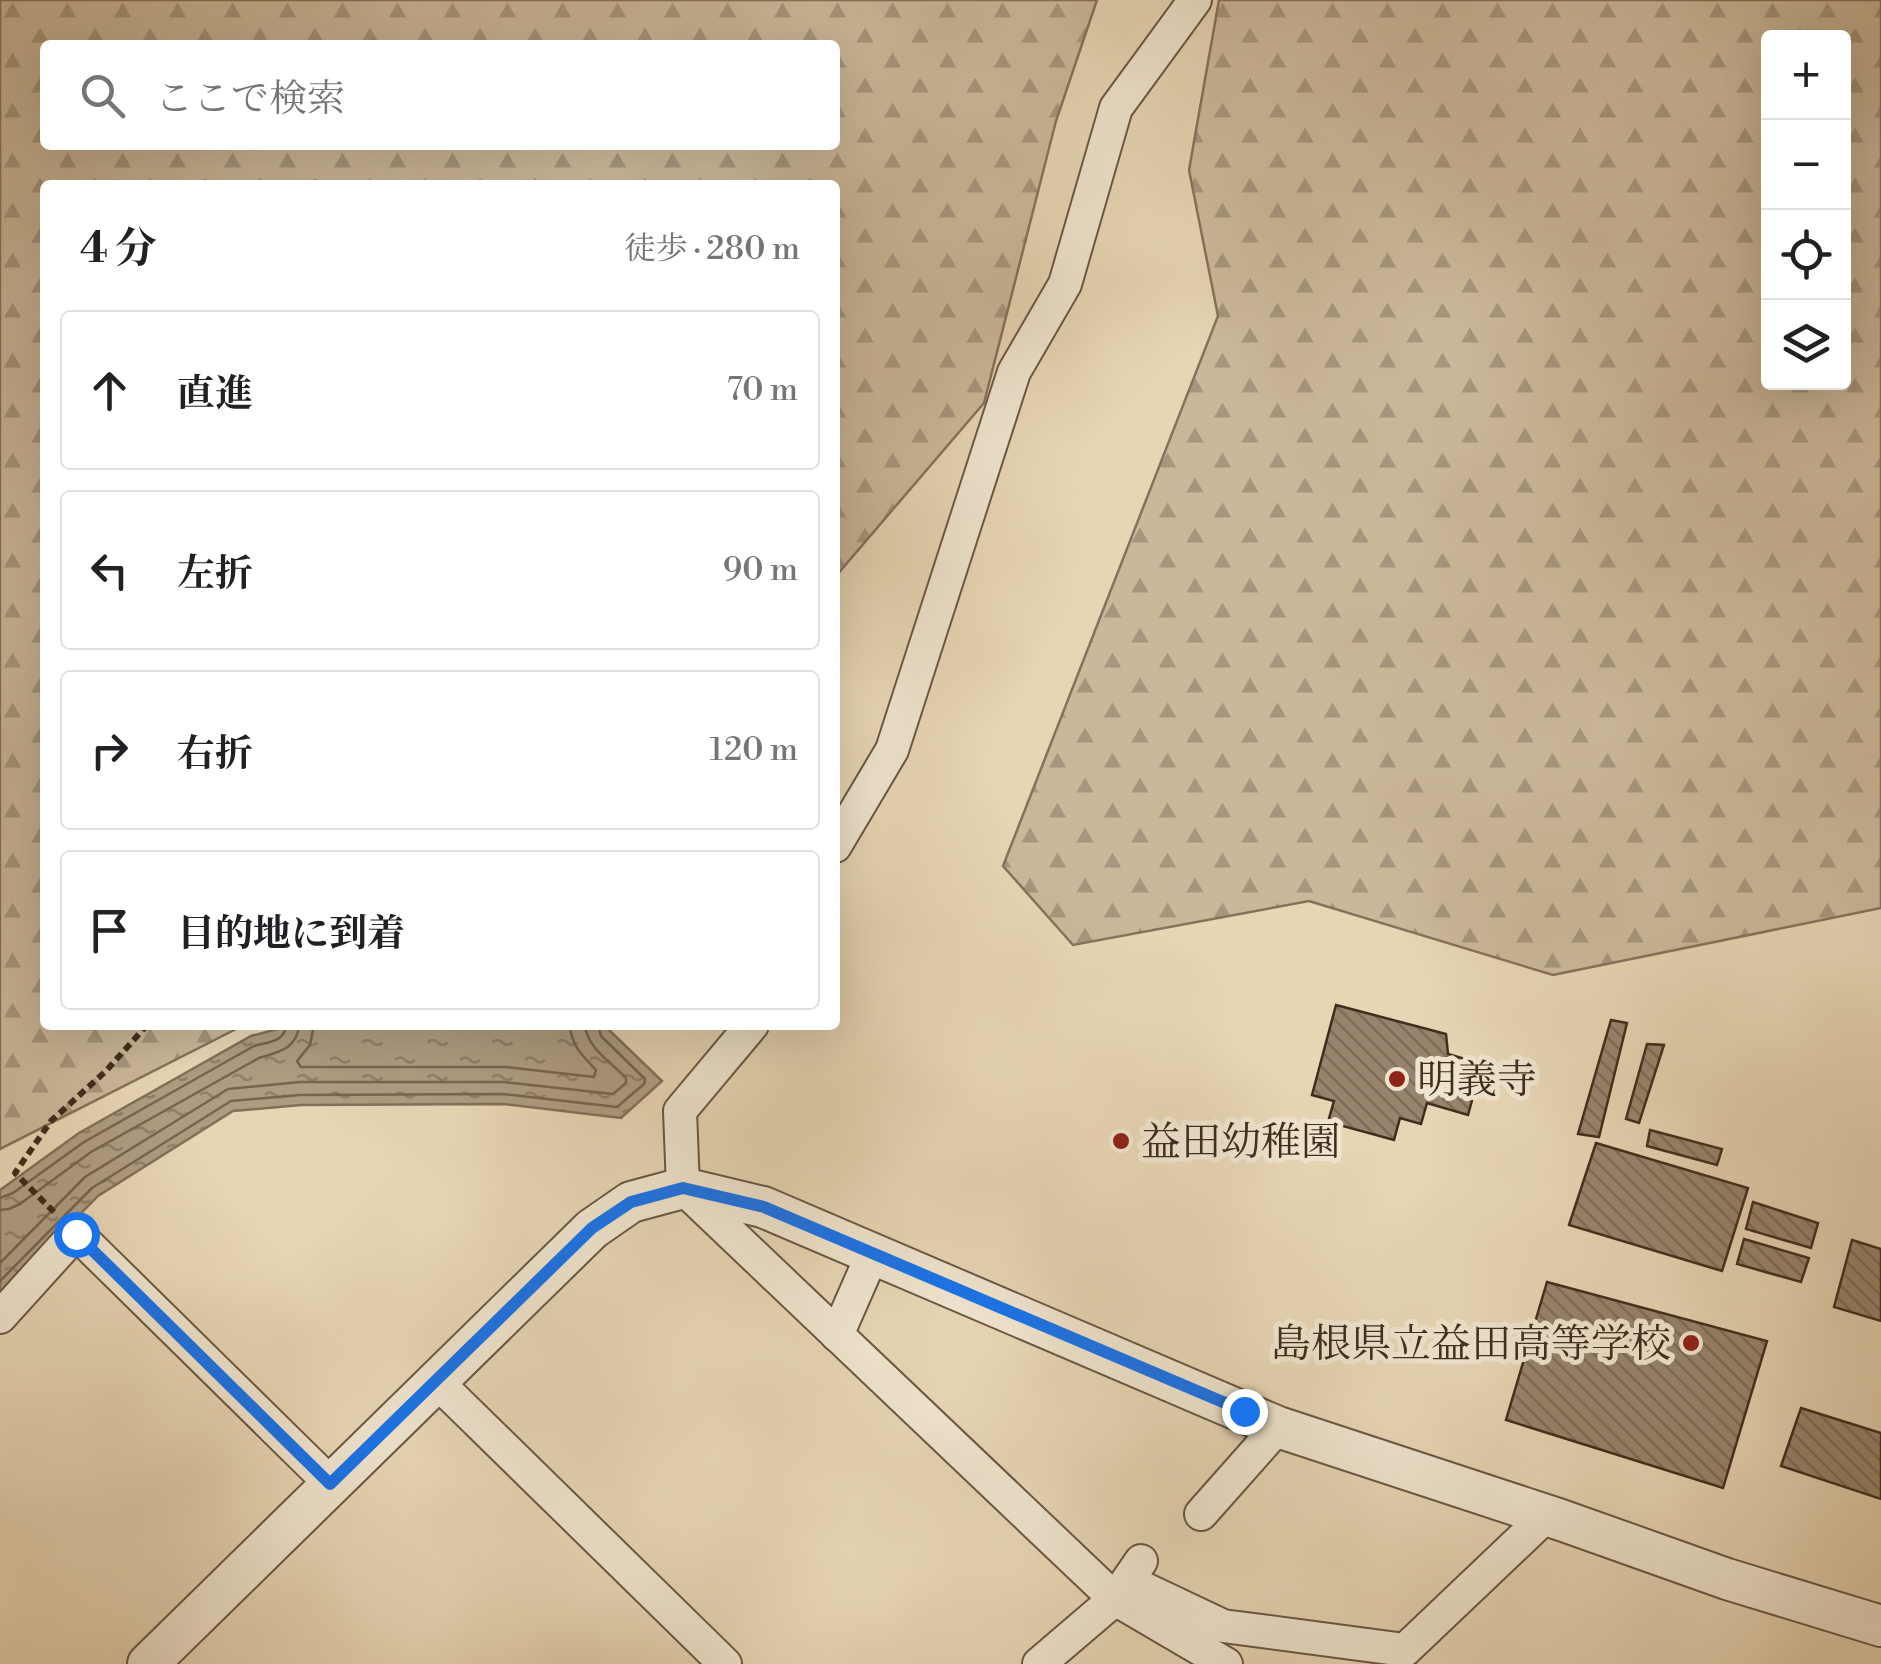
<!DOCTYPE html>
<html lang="ja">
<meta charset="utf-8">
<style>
body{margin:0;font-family:"Libre Bodoni","Noto Serif JP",serif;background:#f2f2f2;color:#202124}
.controls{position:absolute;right:30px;top:30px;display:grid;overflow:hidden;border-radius:10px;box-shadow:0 10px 40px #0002}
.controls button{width:90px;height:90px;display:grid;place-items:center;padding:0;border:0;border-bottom:2px solid #e0e0e0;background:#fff;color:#202124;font:50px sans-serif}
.stop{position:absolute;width:30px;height:30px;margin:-22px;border:8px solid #1a73e8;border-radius:50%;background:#fff}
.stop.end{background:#1a73e8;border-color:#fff;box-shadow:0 2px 10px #0008}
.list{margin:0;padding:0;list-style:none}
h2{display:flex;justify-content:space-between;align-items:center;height:130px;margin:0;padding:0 40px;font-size:42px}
h2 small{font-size:32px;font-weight:400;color:#757577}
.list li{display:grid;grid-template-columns:65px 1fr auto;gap:30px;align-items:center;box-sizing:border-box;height:160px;margin:0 20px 20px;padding:0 20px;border:2px solid #e0e0e0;border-radius:10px}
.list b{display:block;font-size:38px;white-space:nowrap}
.list em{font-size:32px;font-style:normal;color:#757577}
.icon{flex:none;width:55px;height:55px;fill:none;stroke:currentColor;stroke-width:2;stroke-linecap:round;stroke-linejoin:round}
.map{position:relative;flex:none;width:1881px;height:1664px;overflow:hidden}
.search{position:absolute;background:#fff;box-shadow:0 10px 40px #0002;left:40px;top:40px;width:800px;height:110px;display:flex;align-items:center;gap:25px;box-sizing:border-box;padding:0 35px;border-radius:10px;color:#757577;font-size:38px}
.panel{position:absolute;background:#fff;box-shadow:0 10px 40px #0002;left:40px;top:180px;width:800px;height:850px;border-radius:10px}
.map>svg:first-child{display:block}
.forest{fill:url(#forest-firs);stroke:#86725c;stroke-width:2.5;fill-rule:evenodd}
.water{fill:url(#water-ripples);stroke:#827059;stroke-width:2.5}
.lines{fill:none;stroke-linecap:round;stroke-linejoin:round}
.shore{stroke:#77644f;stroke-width:2.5}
.building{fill:url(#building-back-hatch);stroke:#402d1d;stroke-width:2.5}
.minor-casing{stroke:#6a5743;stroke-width:36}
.tertiary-casing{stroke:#6a5743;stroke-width:44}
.path{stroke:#402d1d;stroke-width:6;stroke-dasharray:8 5;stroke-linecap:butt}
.minor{stroke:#efe4ce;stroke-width:32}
.tertiary{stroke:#efe4ce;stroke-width:40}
.route{stroke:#1a73e8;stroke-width:12}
.poi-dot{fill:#8f2418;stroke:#efe4ce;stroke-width:4}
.labels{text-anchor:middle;stroke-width:10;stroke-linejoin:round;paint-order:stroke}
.poi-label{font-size:40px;fill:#402d1d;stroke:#efe4ce;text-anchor:start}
</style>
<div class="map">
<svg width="1881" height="1664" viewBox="0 0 1881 1664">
<defs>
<pattern id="forest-firs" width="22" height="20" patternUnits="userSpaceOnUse" patternTransform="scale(2.5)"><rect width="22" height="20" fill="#cbb89a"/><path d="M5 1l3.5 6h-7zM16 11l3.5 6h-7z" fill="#a6967d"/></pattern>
<pattern id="water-ripples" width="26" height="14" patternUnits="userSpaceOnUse" patternTransform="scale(2.5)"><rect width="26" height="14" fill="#ae9c81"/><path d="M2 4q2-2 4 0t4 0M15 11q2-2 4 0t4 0" fill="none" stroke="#8f8069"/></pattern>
<pattern id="building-back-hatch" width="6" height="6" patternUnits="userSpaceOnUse" patternTransform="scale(2.5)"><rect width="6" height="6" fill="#97846c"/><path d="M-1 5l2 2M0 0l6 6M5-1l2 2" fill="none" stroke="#7d6c58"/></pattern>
</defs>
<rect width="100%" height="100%" fill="#e7d5b4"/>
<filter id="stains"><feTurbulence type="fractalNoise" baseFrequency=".002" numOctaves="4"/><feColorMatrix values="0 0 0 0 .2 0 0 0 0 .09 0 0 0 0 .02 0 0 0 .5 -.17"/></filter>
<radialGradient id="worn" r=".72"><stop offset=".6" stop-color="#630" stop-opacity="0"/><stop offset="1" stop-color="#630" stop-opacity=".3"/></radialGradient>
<g class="forest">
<path d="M0 0H1097L1056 121 984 403 835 577V185H45V1025H244L0 1149ZM45 45H835V145H45Z"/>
<path d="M1219 0H1881V908L1553 975 1309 901 1073 945 1003 866 1218 316 1189 170ZM1768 38H1844V382H1768Z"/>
</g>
<path class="water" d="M292 1025H526L607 1028 662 1081 621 1118 503 1104 301 1105 233 1111 98 1196 0 1296V1190L79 1133 251 1036Z"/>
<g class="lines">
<g class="shore">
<path d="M314 1025 310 1045 297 1061 301 1067H505L594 1077 596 1070C583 1056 571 1046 570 1025"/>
<path d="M0 1198 13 1193 84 1142 254 1046C268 1042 285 1042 286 1025"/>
<path d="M0 1210 9 1209 20 1204 91 1152 259 1058C279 1052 297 1049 299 1025"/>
<path d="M0 1263 85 1177 228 1089 300 1082H503L613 1094 626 1083V1078C611 1062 587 1048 585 1025"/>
<path d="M0 1281 92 1188 231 1101 300 1095 503 1094 617 1107 644 1084 645 1079 601 1036 598 1025"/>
</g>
</g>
<g class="building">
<path d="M1336 1005 1446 1034 1448 1054 1482 1064 1468 1115 1427 1103 1421 1124 1400 1118 1394 1140 1328 1122 1334 1101 1312 1095Z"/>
<path d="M1611 1020 1627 1023 1599 1137 1578 1134Z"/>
<path d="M1647 1044 1664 1045 1639 1123 1626 1119Z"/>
<path d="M1650 1130 1722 1149 1717 1165 1647 1146Z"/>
<path d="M1596 1143 1748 1188 1722 1271 1569 1225Z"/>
<path d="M1753 1202 1818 1223 1811 1248 1746 1229Z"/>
<path d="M1744 1239 1809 1258 1801 1282 1737 1264Z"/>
<path d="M1852 1240 1881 1249V1321L1834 1307Z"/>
<path d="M1547 1282 1767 1341 1723 1488 1506 1420Z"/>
<path d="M1801 1408 1881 1433V1499L1781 1466Z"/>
</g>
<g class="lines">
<defs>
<g id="minor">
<path d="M835 846 892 750 1014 372 1065 284 1116 108 1195 0"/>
<path d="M752 1025 680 1111 683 1188 1115 1599 1226 1664"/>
<path d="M0 1317 76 1233 330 1483"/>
<path d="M837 1335 873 1253"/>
<path d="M436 1381 725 1664"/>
<path d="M1201 1514 1278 1427"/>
<path d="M1128 1581 1223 1626 1405 1650 1547 1515"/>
<path d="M1039 1664 1115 1599 1141 1561"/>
</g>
<path id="tertiary" d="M148 1664 592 1229 631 1202 683 1188 763 1207 1278 1427 1561 1520 1727 1579 1881 1626"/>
</defs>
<use href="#minor" class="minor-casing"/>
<use href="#tertiary" class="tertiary-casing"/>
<path class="path" d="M54 1212 15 1173 51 1121 106 1071 147 1025"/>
<use href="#minor" class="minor"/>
<use href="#tertiary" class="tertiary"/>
</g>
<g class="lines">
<path class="route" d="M76 1234 330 1484 592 1228 631 1202 683 1188 764 1207 1244 1411"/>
</g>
<g class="poi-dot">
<circle cx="1397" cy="1079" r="10"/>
<circle cx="1121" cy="1141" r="10"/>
<circle cx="1691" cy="1343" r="10"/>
</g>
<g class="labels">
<g class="poi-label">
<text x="1417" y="1093">明義寺</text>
<text x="1141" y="1155">益田幼稚園</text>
<text x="1671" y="1357" text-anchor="end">島根県立益田高等学校</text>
</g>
</g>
<rect width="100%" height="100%" filter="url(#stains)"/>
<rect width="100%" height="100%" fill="url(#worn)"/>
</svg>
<div class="controls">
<button>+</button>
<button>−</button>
<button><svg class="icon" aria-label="locate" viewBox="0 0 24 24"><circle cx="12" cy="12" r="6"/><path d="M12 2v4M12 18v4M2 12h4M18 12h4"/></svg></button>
<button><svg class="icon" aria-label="layers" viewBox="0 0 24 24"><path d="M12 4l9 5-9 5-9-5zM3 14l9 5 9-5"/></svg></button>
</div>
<div class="stop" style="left:76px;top:1234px"></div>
<div class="stop end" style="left:1244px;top:1411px"></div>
<div class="search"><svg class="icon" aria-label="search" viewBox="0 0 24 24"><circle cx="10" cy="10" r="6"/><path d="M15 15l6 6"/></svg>ここで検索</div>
<section class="panel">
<h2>4 分<small>徒歩 · 280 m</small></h2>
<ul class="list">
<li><svg class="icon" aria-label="ahead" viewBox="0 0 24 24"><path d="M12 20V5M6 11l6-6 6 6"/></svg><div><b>直進</b></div><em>70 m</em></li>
<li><svg class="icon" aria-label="left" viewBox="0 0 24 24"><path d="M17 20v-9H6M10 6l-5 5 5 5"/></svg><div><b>左折</b></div><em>90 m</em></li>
<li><svg class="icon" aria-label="right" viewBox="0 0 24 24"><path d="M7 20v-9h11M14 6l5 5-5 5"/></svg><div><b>右折</b></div><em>120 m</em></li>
<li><svg class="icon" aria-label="arrive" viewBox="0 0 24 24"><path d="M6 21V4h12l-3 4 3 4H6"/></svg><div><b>目的地に到着</b></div></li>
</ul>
</section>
</div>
